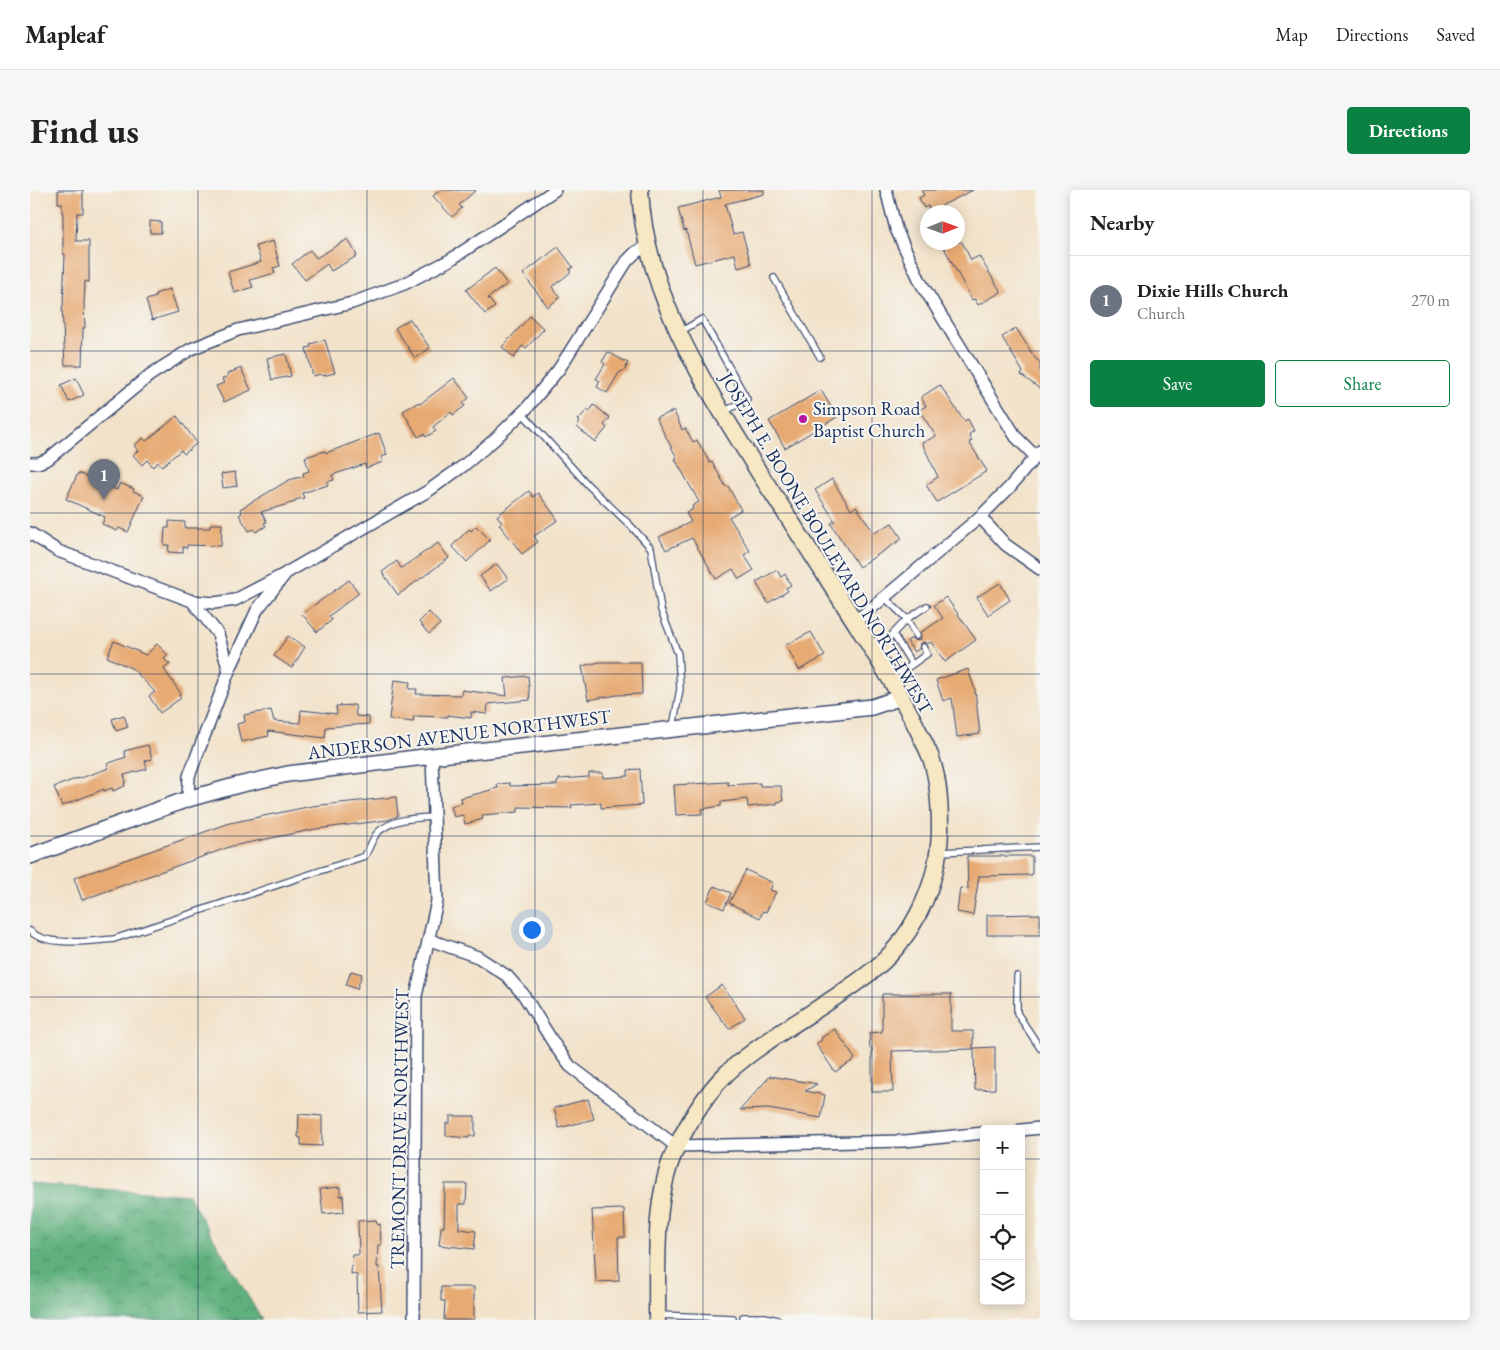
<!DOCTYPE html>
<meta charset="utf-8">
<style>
body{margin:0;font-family:"EB Garamond",serif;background:#f6f6f6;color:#222}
.controls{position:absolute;right:15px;bottom:15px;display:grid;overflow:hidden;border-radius:5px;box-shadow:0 2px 12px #0003}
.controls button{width:45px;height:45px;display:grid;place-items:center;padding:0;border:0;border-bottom:1px solid #e0e0e0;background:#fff;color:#222;font:25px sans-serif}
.compass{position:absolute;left:890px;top:15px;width:45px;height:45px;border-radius:50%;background:#fff;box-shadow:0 2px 12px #0003;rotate:89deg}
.you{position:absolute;left:501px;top:739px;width:18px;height:18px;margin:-12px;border:4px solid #fff;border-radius:50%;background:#1a73e8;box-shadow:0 0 0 8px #1a73e833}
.badge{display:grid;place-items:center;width:32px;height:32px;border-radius:50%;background:#0b8043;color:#fff;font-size:16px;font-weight:700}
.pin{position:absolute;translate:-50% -41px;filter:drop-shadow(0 1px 2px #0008)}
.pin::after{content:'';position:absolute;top:26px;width:18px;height:15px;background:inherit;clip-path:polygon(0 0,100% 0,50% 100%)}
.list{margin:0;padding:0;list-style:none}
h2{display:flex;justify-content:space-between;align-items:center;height:65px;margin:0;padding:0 20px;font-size:21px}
h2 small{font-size:16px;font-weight:400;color:#767676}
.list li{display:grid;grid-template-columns:32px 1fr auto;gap:15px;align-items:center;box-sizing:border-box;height:90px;padding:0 20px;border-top:1px solid #e0e0e0}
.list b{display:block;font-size:19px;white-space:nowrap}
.list p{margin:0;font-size:16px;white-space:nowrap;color:#767676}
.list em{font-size:16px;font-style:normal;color:#767676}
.actions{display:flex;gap:10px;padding:15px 20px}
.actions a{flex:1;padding:11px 0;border:1px solid #0b8043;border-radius:5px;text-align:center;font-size:18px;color:#0b8043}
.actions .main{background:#0b8043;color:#fff}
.icon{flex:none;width:28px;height:28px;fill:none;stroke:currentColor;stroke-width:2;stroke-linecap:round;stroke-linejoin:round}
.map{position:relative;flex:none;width:1010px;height:1130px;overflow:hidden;border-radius:5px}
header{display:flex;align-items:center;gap:30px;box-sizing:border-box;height:70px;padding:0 25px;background:#fff;border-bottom:1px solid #e0e0e0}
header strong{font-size:24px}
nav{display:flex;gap:28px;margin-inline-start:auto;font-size:18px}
.intro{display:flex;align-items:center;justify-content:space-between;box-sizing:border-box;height:120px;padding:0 30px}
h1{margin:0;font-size:35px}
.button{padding:12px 22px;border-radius:5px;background:#0b8043;color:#fff;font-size:18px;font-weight:700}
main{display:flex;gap:30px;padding:0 30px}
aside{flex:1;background:#fff;border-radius:5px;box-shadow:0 2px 12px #0003}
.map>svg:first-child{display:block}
.forest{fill:url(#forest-crowns);stroke:#3c706e}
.building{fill:#e7aa73}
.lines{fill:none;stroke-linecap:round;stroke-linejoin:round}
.service-casing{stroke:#3b4a6e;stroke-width:8}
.minor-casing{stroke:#3b4a6e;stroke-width:14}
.tertiary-casing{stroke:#3b4a6e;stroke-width:18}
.secondary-casing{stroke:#3b4a6e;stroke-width:19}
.service{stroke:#fff;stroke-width:5.5}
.minor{stroke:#fff;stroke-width:11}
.tertiary{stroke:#fff;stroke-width:15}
.secondary{stroke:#f7e8c3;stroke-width:16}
.grid{fill:none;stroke:#1b2f5e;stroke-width:1;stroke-opacity:0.55}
.poi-dot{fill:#b5179e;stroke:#f6f6f2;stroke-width:2}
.labels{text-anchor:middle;stroke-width:4;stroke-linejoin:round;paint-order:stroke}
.poi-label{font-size:19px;fill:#1b2f5e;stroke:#f6f6f2;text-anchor:start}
.street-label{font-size:19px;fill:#1b2f5e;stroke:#f6f6f2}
</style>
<header>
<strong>Mapleaf</strong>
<nav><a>Map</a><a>Directions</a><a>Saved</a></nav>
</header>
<div class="intro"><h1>Find us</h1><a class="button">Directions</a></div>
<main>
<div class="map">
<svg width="1010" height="1130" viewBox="0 0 1010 1130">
<defs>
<pattern id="forest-crowns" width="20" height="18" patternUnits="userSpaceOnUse" patternTransform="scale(1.25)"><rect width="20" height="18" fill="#5eb07d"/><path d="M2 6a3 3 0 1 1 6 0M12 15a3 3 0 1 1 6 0" fill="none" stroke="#4d906a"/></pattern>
</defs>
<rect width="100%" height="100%" fill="#f6f6f2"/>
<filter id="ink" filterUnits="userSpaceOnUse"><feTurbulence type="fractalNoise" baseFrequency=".02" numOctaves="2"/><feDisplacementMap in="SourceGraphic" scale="10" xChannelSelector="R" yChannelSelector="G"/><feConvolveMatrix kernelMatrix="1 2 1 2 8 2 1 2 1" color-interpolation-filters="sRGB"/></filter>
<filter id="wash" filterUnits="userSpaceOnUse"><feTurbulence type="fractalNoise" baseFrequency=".0096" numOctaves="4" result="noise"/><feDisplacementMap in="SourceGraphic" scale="20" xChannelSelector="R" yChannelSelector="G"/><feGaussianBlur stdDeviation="1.12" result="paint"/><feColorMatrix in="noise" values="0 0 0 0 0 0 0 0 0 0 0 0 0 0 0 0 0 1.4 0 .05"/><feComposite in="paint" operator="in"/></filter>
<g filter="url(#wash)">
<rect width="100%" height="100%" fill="#f2e2c9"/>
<path class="forest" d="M0 994 158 1005 232 1130H0Z"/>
<g id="blocks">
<g class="building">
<path d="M28 0H53V23H47L46 51H59V92L55 91 54 115 55 138H53L52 175H35L32 117H33L35 64H33V23H32V13H28Z"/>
<path d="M410 0H446L429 15 432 18 422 27 403 6Z"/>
<path d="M689 0H734V4L695 14 703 44 712 42 721 74 708 78 705 64 665 74 656 40 654 41 648 18 691 7Z"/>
<path d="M891 0H943L901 21 898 16 894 18 889 8 894 5Z"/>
<path d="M120 31 131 32V43H120Z"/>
<path d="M318 49 327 66 301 81 297 74 275 90 262 74 280 60 286 68Z"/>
<path d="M243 51 250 76 243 78 245 83 220 90 223 97 204 103 198 82 231 72 226 56Z"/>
<path d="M911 52H932L941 70 949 66 971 102 948 115 945 109 942 110Z"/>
<path d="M528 57 543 77 539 80 541 82 522 97 530 107 518 117 493 84Z"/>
<path d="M465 78 477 94 458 108 465 117 455 124 436 100Z"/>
<path d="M140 99 148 122 122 130 116 110 126 107 125 104Z"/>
<path d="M500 126 514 139 496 158 492 156 484 168 472 157Z"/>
<path d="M380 129 400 158 385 168 365 138Z"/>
<path d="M986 138 1005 168 1010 172V199L991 185 993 182 972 147Z"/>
<path d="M295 150 305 183 292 186 291 184 283 186 276 158 281 157 280 154Z"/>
<path d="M578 162 598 173 595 180 589 183 577 203 567 197 570 191 566 189 575 174 572 172Z"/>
<path d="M256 164 261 186 242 190 237 168Z"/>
<path d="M211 178 221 200 194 212 186 196 194 193 192 189 198 186 197 184Z"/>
<path d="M46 188 54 205 39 212 31 195Z"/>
<path d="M424 188 439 208 433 213 435 216 423 225 421 222 403 237 406 241 396 247 394 244 388 247 373 221 389 212 390 214Z"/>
<path d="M910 195 934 231 938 229 944 241 939 244 942 251 939 252 957 281 907 312 896 295 908 287 892 253 906 246 889 220 896 216 891 207Z"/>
<path d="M791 200 807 227 755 258 739 231Z"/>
<path d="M564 215 580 228 574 235 577 238 565 252 547 237 550 232 548 230 557 220 559 222Z"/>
<path d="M644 221 652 240 655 238 663 252 667 250 680 273 682 272 696 297 698 296 711 320 699 327 720 361 714 365 724 380 709 389 703 379 686 389 662 348 636 360 629 347 661 332 656 323 663 319 662 316 669 312 645 269 647 268 626 228Z"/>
<path d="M147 226 167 253 154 264 151 260 132 276 128 272 123 277 117 270 112 275 103 265 108 260 104 256 113 248 116 251Z"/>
<path d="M349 243 357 265 351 267 353 272 336 278 335 274 302 285 304 290 297 292 298 295 272 303 274 308 265 310V312L231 322 237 332 234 333 236 336 226 342 224 339 219 341 209 325 212 323 210 319 259 290 274 286 273 283 279 281 275 267 295 261 296 263Z"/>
<path d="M205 282 207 296 193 298 191 284Z"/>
<path d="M48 283 87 300 90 293 104 299 103 301 114 306 98 342 89 338 87 341 72 334 75 327 36 309Z"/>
<path d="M802 289 821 320 826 316 844 343 862 333 872 349 829 377 803 337 801 333 805 331 785 300Z"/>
<path d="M499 301 503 307 508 303 528 330 504 346 508 352 492 364 469 334 472 332 467 326Z"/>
<path d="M139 331 155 332V338H180V334H192L191 356 157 355V358L153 357V363L138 362 139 355H134L135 338H139Z"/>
<path d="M446 336 460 350 437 372 422 356 439 339 441 341Z"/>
<path d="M408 353 419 368 368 405 352 382 367 371 371 378Z"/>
<path d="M467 374 478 389 461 401 450 386Z"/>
<path d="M747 380 751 387 755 384 761 395 756 398 758 401 738 413 726 392Z"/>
<path d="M319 390 329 403 299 426 302 430 287 442 272 424Z"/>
<path d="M970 393 980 410 958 425 947 407Z"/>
<path d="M916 407 946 450 915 472 901 452 897 454 894 452 890 453 889 459 884 462 877 451 882 448 885 451 889 450 891 447 890 443 913 428 904 415Z"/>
<path d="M399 422 410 434 399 444 389 432Z"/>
<path d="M781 442 795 466 769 480 756 455Z"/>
<path d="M258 446 275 457 262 478 244 466Z"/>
<path d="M84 451 116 465 127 454 138 465 134 469 140 474 134 479 151 504 149 505 151 508 130 523 119 506 125 502 103 479 77 467Z"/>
<path d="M570 472H611L612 504 587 505 558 510 552 476Z"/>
<path d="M938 479 945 500 950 544 927 547 922 508 913 511 906 490Z"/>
<path d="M498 486 500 510 458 514 457 524 441 522V528L418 525V527L384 526 383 532 359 529 364 490 380 492 379 499H387L386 504 431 505 432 500 477 506 475 488Z"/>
<path d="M325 515 326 526 339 527V534L296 537 295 548 238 541 239 546 211 552 207 534 215 532 214 525 241 520 244 531 270 533 271 520 307 524 306 516Z"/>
<path d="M94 525 98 537 86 541 82 529Z"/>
<path d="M118 555 122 569 115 571 117 579 94 585 96 592 94 593 95 596 83 601 82 598 74 601V599L32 616 24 597 48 588V589L79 578 77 574 96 567 94 561Z"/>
<path d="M610 579 612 615 571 618V613L541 615 542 618 488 617V622L452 625 453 629 435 634 433 625 424 627 421 616 432 613 431 608 461 600V599L468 598 467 594 480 593V596L527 595V592L529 591V589L559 587V583H573V588L598 586V580Z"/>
<path d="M698 592V595L730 593V596H751L753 611 747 612V614L718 617 717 609 691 612V616L672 619V624L646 625 644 595Z"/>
<path d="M366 607 368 626 358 630 286 639 202 656 52 710 44 688 200 633 282 616Z"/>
<path d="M937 666H1002V685L949 686 943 725 927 722 930 698 938 699Z"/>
<path d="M716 680 743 693 740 700 746 702 736 722 733 721 730 728 699 713Z"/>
<path d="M684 696 701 703 694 719 677 712Z"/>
<path d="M1010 724V745H957V725Z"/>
<path d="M321 781 332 784 327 799 316 795Z"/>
<path d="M692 795 715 828 699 839 675 807Z"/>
<path d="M852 804H921V841H943V859L862 861 863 902H842V858L840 859 839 843 852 842Z"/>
<path d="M805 839 825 869 805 882 786 854 792 850 791 848Z"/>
<path d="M965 857V899L945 900 944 858Z"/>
<path d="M740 886 787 894 775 901 795 905 791 928 738 919 710 920Z"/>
<path d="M558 909 564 929 529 938 524 918Z"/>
<path d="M269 924 292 926V956L271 955V948L268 947Z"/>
<path d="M420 926H445V946H439V948L416 946V933H420Z"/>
<path d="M415 994H437L436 1014H429V1039L446 1041 444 1059 409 1055 411 1037H414Z"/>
<path d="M310 997V1006L313 1005 314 1022 293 1024 290 999Z"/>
<path d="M594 1019 595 1047H588L589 1091 566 1092 562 1020Z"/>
<path d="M346 1030 347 1035 350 1034 351 1055H348L347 1077H349L352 1121 328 1122 327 1085 321 1084 322 1065H329L328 1031Z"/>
<path d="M411 1097H444V1130H414L415 1111H411Z"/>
</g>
</g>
</g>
<g filter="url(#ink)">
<use href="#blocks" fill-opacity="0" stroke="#3b4a6e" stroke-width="1"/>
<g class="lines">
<defs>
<g id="service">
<path d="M744 88 790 167"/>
<path d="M650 142 672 129 717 209 694 222"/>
<path d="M492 223 559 296 601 336 621 358 631 420 648 464 650 499 643 537"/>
<path d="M854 407 877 429 886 446"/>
<path d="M863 444 882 474"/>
<path d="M844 461 857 450 877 429 897 416"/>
<path d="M863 488 897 464 893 457"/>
<path d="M910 662 1010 657"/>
<path d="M0 741C16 757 63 751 84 749L335 666C339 659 343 647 348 642 364 628 385 628 404 627"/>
<path d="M987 786V823L1010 858"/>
<path d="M628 1125 703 1128"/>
<path d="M713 1127H735L748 1130"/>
</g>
<g id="minor">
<path d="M856 0 866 39 891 93 986 247 1006 267"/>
<path d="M0 273H8L18 269 120 185 161 159 208 140 322 113 374 94 420 70 525 0"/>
<path d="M950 327 976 355 1010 379"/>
<path d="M0 343 28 361 162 411 184 413 205 410 253 385"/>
<path d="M162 411 188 444 199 481"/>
<path d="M825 432 950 327 979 298 1010 261"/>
<path d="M158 609 159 586 199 481 227 420 256 383 398 301 433 276 464 250 497 218 529 179 597 71 606 62 618 56"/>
<path d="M400 750 448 767 477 786 493 804 526 857 540 876 646 956 875 951 954 943"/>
<path d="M991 940 1010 938"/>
<path d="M384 1130 386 806 407 711 402 566"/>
</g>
<path id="tertiary" d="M0 666 158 609 208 595 258 584 402 566 842 517 872 507"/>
<path id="secondary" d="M610 0C615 105 676 197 730 284 763 334 795 385 827 435 848 469 870 502 887 538 892 548 897 558 901 568 909 591 910 616 910 640 909 694 882 752 838 784 794 818 738 846 697 883 676 903 661 928 648 954 622 1005 628 1074 627 1130"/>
</defs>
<use href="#service" class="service-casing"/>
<use href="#minor" class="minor-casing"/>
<use href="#tertiary" class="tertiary-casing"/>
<use href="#secondary" class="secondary-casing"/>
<use href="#service" class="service"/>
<use href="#minor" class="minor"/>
<use href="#tertiary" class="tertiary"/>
<use href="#secondary" class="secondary"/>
</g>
</g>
<path class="grid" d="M168 0V1130M337 0V1130M505 0V1130M673 0V1130M842 0V1130M0 161H1010M0 323H1010M0 484H1010M0 646H1010M0 807H1010M0 969H954M991 969H1010"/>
<circle class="poi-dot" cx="773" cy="229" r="5"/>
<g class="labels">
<g class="poi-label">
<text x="783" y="225">Simpson Road<tspan x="783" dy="22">Baptist Church</tspan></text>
</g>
<g class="street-label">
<text transform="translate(797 353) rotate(59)" y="7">JOSEPH E. BOONE BOULEVARD NORTHWEST</text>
<text transform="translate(429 544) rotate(-7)" y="7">ANDERSON AVENUE NORTHWEST</text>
<text transform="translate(369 939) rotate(-89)" y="7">TREMONT DRIVE NORTHWEST</text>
</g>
</g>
</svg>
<div class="controls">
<button>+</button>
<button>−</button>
<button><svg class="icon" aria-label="locate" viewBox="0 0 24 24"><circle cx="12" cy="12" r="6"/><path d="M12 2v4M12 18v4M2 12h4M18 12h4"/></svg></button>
<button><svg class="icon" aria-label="layers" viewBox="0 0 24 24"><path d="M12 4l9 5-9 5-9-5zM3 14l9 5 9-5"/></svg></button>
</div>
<svg class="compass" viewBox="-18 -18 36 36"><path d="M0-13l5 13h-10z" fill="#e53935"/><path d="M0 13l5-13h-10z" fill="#767676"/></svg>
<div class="you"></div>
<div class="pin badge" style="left:74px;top:310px;background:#6b7280">1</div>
</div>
<aside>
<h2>Nearby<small></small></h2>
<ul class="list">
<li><span class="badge" style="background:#6b7280">1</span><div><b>Dixie Hills Church</b><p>Church</p></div><em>270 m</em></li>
</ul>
<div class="actions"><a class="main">Save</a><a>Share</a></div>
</aside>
</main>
